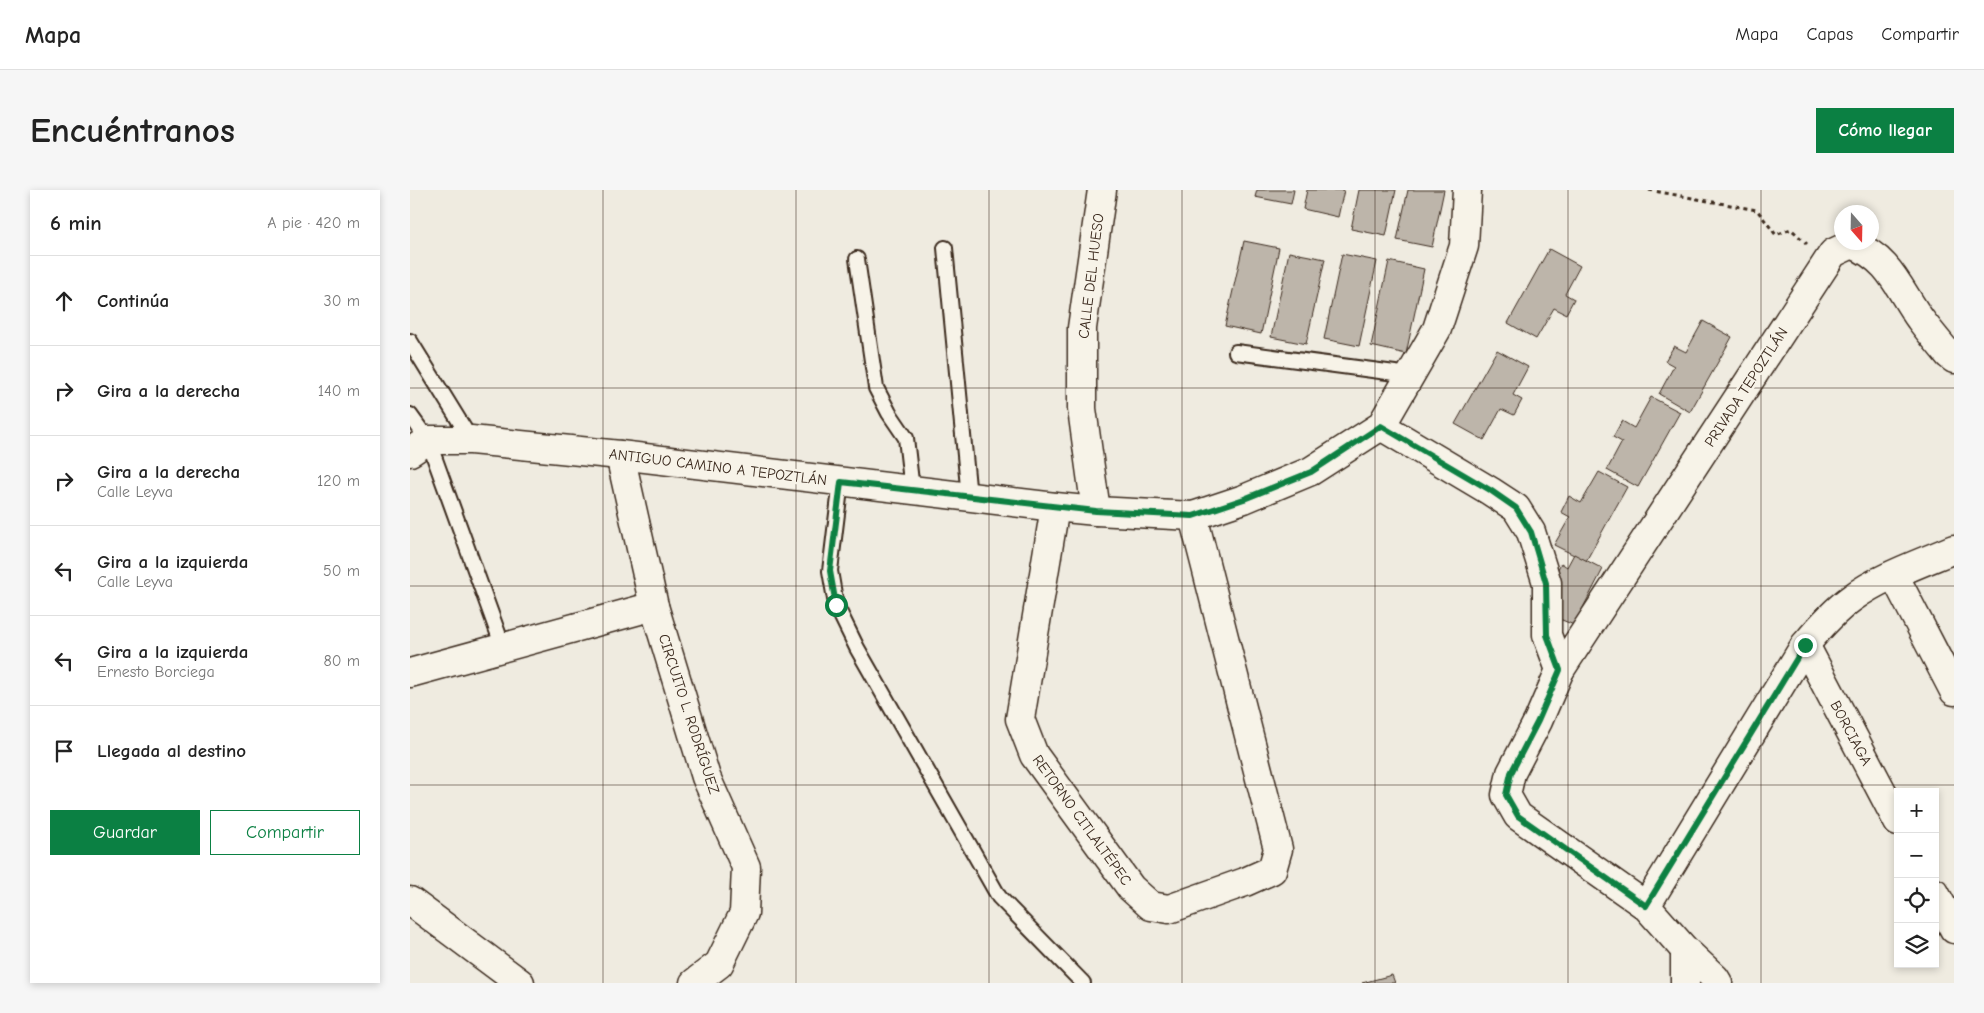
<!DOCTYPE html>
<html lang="es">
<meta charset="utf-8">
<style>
body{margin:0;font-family:"Comic Neue",sans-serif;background:#f6f6f6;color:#222}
.controls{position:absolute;right:15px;bottom:15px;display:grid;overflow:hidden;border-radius:0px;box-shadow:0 2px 8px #0003}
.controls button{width:45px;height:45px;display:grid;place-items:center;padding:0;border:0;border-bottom:1px solid #e0e0e0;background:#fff;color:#222;font:25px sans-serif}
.compass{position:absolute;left:1424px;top:15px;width:45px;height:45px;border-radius:50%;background:#fff;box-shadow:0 2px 8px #0003;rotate:160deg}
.stop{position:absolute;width:15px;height:15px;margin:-11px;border:4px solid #0b8043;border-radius:50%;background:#fff}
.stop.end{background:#0b8043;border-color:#fff;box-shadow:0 1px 5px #0008}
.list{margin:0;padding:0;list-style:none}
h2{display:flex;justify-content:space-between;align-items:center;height:65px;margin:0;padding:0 20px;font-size:21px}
h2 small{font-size:16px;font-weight:400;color:#767676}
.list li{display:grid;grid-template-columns:32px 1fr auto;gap:15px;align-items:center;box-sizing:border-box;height:90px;padding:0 20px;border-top:1px solid #e0e0e0}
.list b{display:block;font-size:19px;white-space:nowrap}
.list p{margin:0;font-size:16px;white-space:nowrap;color:#767676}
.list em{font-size:16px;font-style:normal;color:#767676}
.actions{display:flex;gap:10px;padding:15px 20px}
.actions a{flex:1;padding:11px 0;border:1px solid #0b8043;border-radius:0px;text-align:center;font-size:18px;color:#0b8043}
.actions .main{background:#0b8043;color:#fff}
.icon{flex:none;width:28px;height:28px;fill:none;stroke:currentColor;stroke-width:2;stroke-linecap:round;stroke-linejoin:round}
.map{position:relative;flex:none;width:1544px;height:793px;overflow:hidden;border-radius:0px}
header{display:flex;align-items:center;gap:30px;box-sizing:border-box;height:70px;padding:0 25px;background:#fff;border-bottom:1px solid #e0e0e0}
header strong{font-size:24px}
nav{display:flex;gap:28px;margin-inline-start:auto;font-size:18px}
.intro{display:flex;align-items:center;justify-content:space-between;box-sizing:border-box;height:120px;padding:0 30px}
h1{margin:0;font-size:35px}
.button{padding:12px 22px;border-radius:0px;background:#0b8043;color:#fff;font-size:18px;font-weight:700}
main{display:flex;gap:30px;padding:0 30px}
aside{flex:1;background:#fff;border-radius:0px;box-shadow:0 2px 8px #0003}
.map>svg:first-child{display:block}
.building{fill:#bdb5aa;stroke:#3b2a1e}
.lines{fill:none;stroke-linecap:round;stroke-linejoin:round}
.lane-casing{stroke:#3b2a1e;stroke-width:18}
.street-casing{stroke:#3b2a1e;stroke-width:31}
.path{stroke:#3b2a1e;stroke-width:3;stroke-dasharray:4 4;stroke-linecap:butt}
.lane{stroke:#f7f3e8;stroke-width:14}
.street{stroke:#f7f3e8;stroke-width:28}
.route{stroke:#0b8043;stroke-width:6}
.grid{fill:none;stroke:#3b2a1e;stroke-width:1;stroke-opacity:0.55}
.labels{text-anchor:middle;stroke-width:5;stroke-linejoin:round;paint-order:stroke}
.street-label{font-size:15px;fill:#3b2a1e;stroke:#f7f3e8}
</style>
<header>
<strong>Mapa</strong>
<nav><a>Mapa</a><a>Capas</a><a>Compartir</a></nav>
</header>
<div class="intro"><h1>Encuéntranos</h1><a class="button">Cómo llegar</a></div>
<main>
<aside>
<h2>6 min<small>A pie · 420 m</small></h2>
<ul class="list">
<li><svg class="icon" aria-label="ahead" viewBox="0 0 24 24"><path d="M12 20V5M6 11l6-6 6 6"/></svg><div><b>Continúa</b></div><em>30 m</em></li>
<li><svg class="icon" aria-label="right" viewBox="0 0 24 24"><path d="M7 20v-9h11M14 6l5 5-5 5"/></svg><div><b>Gira a la derecha</b></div><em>140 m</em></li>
<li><svg class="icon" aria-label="right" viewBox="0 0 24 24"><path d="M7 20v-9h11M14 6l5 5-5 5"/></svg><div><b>Gira a la derecha</b><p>Calle Leyva</p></div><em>120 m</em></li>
<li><svg class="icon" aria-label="left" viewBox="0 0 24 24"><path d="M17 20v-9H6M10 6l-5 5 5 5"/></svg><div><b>Gira a la izquierda</b><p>Calle Leyva</p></div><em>50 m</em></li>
<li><svg class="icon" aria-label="left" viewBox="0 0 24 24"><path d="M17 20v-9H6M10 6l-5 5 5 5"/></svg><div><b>Gira a la izquierda</b><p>Ernesto Borciega</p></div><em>80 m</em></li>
<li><svg class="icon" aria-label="arrive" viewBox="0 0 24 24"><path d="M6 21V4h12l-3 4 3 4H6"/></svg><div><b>Llegada al destino</b></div></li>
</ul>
<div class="actions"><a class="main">Guardar</a><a>Compartir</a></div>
</aside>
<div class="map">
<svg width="1544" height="793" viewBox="0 0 1544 793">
<rect width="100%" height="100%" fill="#efebe0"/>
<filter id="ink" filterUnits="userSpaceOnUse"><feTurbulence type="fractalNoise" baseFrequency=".02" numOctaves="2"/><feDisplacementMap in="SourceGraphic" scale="10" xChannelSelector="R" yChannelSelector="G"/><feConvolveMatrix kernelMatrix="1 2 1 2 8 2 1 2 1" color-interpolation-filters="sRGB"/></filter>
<g filter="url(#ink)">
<g class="building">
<path d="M847 0H884L881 14 845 7Z"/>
<path d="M897 0H934L928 27 893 19Z"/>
<path d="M949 0H986L976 46 941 39Z"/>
<path d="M998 0H1034L1022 57 987 50Z"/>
<path d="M834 51 869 58 851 144 815 136Z"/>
<path d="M1139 59 1170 76 1155 104 1164 109 1156 124 1144 118 1126 149 1098 133Z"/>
<path d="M879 62 915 69 896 154 861 147Z"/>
<path d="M932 64 967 71 949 156 914 149Z"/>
<path d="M979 71 1014 79 996 164 961 156Z"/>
<path d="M1293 131 1322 147 1280 222 1249 204 1264 176 1255 171 1264 156 1276 162Z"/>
<path d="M1087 160 1118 177 1103 205 1112 210 1104 225 1091 219 1074 250 1045 234Z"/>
<path d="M1241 207 1270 222 1228 297 1197 280 1212 252 1203 247 1212 231 1224 238Z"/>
<path d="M1189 282 1217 297 1176 371 1144 355 1160 327 1151 322 1159 306 1171 313Z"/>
<path d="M1164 364 1193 379 1164 435 1152 430 1141 404 1144 387 1151 373 1157 377Z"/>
<path d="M982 785 985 793H952Z"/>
</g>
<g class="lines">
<defs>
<g id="lane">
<path d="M535 58 559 307"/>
<path d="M447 69 466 198 479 223 496 248 502 300"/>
<path d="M0 151 61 250"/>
<path d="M826 162 1000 185"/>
<path d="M0 225 18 250 93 457"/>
<path d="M431 291 420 381 426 415 447 458 589 707 673 793"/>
</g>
<g id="street">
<path d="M971 236 1080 301 1106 318 1121 342 1137 393V445L1150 480 1128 531 1101 583 1096 605 1108 626 1236 716 1275 760 1305 788 1308 793"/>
<path d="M0 262 18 250H61L210 265 645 317 686 321 783 326 834 309 901 281 971 236 1027 139 1054 56 1057 0"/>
<path d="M210 265 244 416 296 587 336 677 334 723 309 774 284 793"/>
<path d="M645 317 610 529 624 565 721 698 741 716 759 719 835 692 862 680 868 659 783 326"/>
<path d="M686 321 672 219V138L692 0"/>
<path d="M1484 385 1544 501"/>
<path d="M1395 455 1488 632"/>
<path d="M1150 480 1423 63 1442 54C1480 69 1488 98 1510 129 1519 141 1529 153 1539 165L1544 169"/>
<path d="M0 483 244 416"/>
<path d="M1525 703 1544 739"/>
<path d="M0 711 110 793"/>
<path d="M1236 716 1395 455C1409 438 1424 421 1442 408 1468 388 1513 372 1544 359"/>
<path d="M1275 760V793"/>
</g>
</defs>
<use href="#lane" class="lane-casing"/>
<use href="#street" class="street-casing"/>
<path class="path" d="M1239 0 1347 20 1366 45 1381 39 1397 54"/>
<use href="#lane" class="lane"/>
<use href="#street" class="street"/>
</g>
</g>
<g class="lines" filter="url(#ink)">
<path class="route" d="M426 415 420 381 431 292 686 321 783 326 834 309 901 282 971 236 1080 300 1106 318 1121 342 1136 393 1137 445 1150 480 1128 531 1101 583 1096 605 1108 626 1236 716 1395 455"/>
</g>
<path class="grid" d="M193 0V793M386 0V793M579 0V793M772 0V793M965 0V793M1158 0V793M1351 0V793M0 198H1544M0 396H1544M0 595H1544"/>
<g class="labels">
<g class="street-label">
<text transform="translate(681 86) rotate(-83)" y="5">CALLE DEL HUESO</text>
<text transform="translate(1336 197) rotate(-57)" y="5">PRIVADA TEPOZTLÁN</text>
<text transform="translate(308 277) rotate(7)" y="5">ANTIGUO CAMINO A TEPOZTLÁN</text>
<text transform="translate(279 524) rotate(72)" y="5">CIRCUITO L. RODRÍGUEZ</text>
<text transform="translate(1441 543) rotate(62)" y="5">BORCIAGA</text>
<text transform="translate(672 630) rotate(54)" y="5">RETORNO CITLALTÉPEC</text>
</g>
</g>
</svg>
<div class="controls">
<button>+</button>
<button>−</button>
<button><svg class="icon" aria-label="locate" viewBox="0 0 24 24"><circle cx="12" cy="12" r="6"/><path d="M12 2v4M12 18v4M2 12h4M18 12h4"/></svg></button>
<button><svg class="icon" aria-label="layers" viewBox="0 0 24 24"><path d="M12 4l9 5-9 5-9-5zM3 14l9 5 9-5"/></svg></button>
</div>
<svg class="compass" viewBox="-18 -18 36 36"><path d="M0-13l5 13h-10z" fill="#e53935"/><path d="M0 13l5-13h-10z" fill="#767676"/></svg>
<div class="stop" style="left:426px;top:415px"></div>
<div class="stop end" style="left:1395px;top:455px"></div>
</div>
</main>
